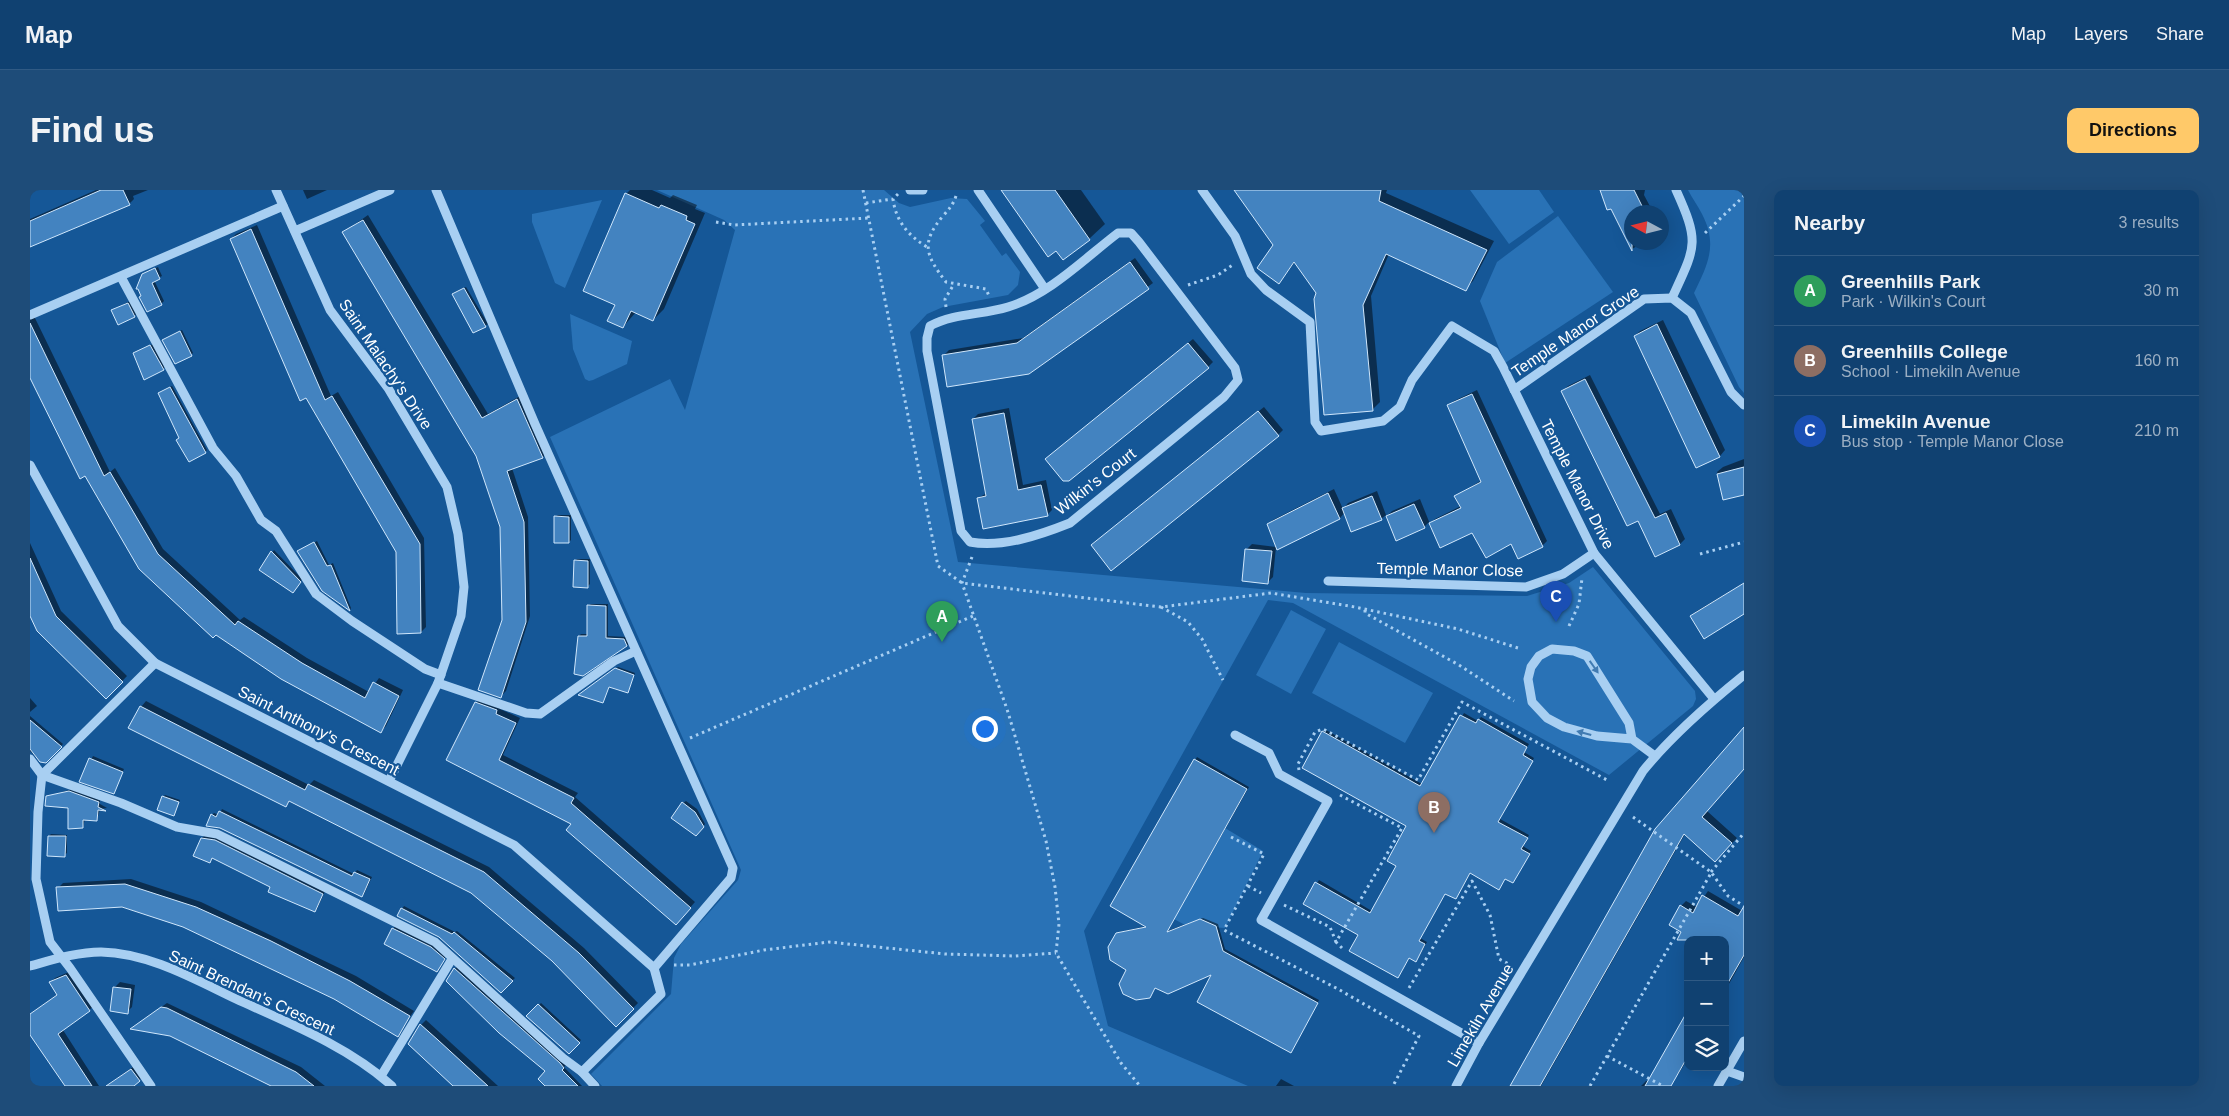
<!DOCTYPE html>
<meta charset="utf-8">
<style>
body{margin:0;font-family:Helvetica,sans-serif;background:#1e4c79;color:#f1f3f6}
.controls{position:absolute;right:15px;bottom:15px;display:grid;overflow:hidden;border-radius:10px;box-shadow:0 5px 20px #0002}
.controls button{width:45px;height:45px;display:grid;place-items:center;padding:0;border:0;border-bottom:1px solid #305a84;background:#104171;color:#f1f3f6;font:25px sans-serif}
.compass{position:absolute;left:1594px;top:15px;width:45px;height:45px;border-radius:50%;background:#104171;box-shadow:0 5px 20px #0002;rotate:277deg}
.you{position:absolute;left:954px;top:538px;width:18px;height:18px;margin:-12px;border:4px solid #fff;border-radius:50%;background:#1a73e8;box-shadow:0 0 0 8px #1a73e833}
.badge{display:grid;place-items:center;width:32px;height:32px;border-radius:50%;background:#ffc969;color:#fff;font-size:16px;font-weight:700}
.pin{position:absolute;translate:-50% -41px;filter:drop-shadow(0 1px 2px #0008)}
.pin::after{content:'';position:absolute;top:26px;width:18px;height:15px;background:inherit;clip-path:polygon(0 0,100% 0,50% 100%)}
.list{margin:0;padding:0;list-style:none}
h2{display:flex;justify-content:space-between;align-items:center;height:65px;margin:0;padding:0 20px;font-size:21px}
h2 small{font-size:16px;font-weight:400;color:#9cafc3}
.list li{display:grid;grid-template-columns:32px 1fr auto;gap:15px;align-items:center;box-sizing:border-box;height:70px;padding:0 20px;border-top:1px solid #305a84}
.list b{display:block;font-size:19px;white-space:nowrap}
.list p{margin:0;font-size:16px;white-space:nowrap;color:#9cafc3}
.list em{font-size:16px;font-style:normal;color:#9cafc3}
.icon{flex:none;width:28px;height:28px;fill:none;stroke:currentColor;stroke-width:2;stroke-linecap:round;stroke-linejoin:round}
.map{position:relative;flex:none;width:1714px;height:896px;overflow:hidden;border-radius:10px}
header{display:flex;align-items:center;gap:30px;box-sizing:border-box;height:70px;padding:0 25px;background:#104171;border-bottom:1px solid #305a84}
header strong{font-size:24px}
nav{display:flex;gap:28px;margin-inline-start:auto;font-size:18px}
.intro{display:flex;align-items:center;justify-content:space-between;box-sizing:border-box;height:120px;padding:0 30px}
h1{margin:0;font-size:35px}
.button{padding:12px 22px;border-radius:10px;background:#ffc969;color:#111;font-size:18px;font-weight:700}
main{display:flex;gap:30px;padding:0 30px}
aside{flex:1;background:#104171;border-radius:10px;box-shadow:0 5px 20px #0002}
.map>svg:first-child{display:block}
.green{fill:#2972b6}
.shadow{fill:#0007}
.building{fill:#4383c0;stroke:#d0e7fc}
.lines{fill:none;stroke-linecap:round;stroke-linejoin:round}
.path{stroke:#a8cff2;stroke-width:3;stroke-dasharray:2.5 4;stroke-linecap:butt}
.minor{stroke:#a8cff2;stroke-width:9}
.oneway{fill:#417bb2}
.labels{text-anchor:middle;stroke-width:4.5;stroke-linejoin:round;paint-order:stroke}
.street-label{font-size:16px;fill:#fff;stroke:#155797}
</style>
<header>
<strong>Map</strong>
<nav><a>Map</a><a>Layers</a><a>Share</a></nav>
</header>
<div class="intro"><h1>Find us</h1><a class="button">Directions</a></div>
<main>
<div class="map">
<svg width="1714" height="896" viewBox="0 0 1714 896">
<rect width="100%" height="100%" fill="#155797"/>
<g class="green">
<path d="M627 0H854L869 13 880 17 921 8 937 9 955 31 950 35 972 66 976 63 990 82 988 95 978 105 913 117 897 124 880 142 928 372 1276 403 1497 406 1539 393 1563 377 1665 501 1666 509 1663 516 1579 585 1263 413 1238 410 1054 741 1078 836 1218 896H572L561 884 641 804 644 768 651 754 708 690 711 680 520 247 640 189 655 220 705 40 694 30Z"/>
<path d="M1440 0H1509L1524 22 1479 54Z"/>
<path d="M1658 0H1714V203L1709 197 1664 103C1678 74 1688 55 1672 24 1668 16 1662 8 1658 0Z"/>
<path d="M572 10 535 98 525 93 502 32V24Z"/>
<path d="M1528 26 1583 102 1475 173 1450 111 1467 72Z"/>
<path d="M540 124 602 151 597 174 563 190 559 191 555 189 543 159Z"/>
<path d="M1261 420 1296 439 1261 504 1226 485Z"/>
<path d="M1309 452 1403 503 1375 553 1282 503Z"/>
<path d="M1195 638 1233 661 1195 738 1155 735 1144 729Z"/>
</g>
<g class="shadow">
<path d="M66 0H118L103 6 104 9 99 14 0 56V29Z"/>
<path d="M273 0H297L277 9Z"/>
<path d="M600 0H622L640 8 643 5 667 15 665 19 675 23 634 119 623 130 606 122 593 137 586 114 596 4Z"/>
<path d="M973 0H1051L1075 34 1059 49Z"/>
<path d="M1206 0H1357L1356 3 1464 51 1443 91 1435 99 1359 64 1341 106 1350 212 1342 220 1288 103 1265 72 1249 92 1245 55Z"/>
<path d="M1571 0H1615L1614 5 1623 22H1602V52H1614L1602 59Z"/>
<path d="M338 25 458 224 492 205 518 262 513 267 482 278 498 327 500 426 476 501 471 506 473 430 471 337 447 265 314 42Z"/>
<path d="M227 35 301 206 308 202 394 348 396 437 391 442 367 362 201 49 206 44Z"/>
<path d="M1105 68 1123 93 999 183 913 166 919 160 993 148Z"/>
<path d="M128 77 132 86 124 90 134 111 131 114 112 106 108 99 113 84Z"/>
<path d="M436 97 458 134 444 142 426 102Z"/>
<path d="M100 111 107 124 89 133 82 121Z"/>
<path d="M0 123 4 126 80 282 85 278 133 359 210 430 214 427 277 468 339 502 349 488 373 500 356 536 351 541 186 444 183 446 0 185Z"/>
<path d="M1633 130 1695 260 1690 266 1666 276 1605 146 1610 141Z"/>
<path d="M152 140 163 163 161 165 133 150Z"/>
<path d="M1163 149 1183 172 1178 177 1022 264Z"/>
<path d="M123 154 135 177 133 179 104 164Z"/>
<path d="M1560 185 1630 324 1641 319 1655 349 1650 354 1625 365 1608 329 1533 201 1538 196Z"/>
<path d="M142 196 177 260 175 262 150 247 129 203Z"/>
<path d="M1447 200 1517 351 1512 356 1481 353 1443 341 1410 356 1399 332 1394 337 1357 326 1362 321 1390 309 1400 334 1405 329 1431 316 1426 306 1452 290 1419 216 1424 211Z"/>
<path d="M1234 217 1253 240 1248 245 1068 350Z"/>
<path d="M979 218 993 295 1016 290 1022 320 1017 325 948 308 957 303 943 229 948 224Z"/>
<path d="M1714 269V304L1694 309 1687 282 1693 277Z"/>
<path d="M1304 299 1313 319 1318 313 1347 301 1356 325 1351 329 1315 322 1310 328 1248 358 1238 335 1243 330Z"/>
<path d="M528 325H541V350L539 352 525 327Z"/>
<path d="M287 351 299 375 303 373 321 418 320 420 293 400 269 361Z"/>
<path d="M0 353 31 421 97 486 76 508 0 423Z"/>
<path d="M1222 354 1246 357 1243 387 1238 392 1217 359Z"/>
<path d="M244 360 272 389 265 399 231 380Z"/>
<path d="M547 369H560V394L558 396 545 371Z"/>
<path d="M1714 393V423L1661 426 1667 421Z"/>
<path d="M561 414H578V446L596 447 599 453 597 456 549 446 551 444H558V416Z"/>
<path d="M588 477 605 483 597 502 580 496 572 512 552 503Z"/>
<path d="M0 508 7 516 0 522Z"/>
<path d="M451 508 471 515 470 519 490 528 473 565 548 603 545 607 665 712 650 729 543 633 417 569 446 513Z"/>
<path d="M116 511 279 595 284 590 459 677 554 758 608 813 586 835 523 770 442 702 261 610 256 616 111 517Z"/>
<path d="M1434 523 1448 531 1451 527 1499 554 1494 562 1504 568 1470 629 1499 645 1493 656 1501 661 1483 692 1475 687 1441 682 1426 708 1416 702 1390 748 1397 752 1388 768 1380 767 1368 787 1329 744 1275 713 1289 690 1342 721 1368 675 1378 636 1293 542 1296 540 1392 594Z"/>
<path d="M0 526 33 554 15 571H11L0 561Z"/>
<path d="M1714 540V579L1677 621 1707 648 1685 671 1655 644 1511 896H1482Z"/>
<path d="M63 566 94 579 83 602 51 591Z"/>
<path d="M1167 567 1219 597 1137 741 1173 728 1188 734 1195 759 1289 810 1263 859 1184 783 1126 797 1119 807 1098 779 1087 744 1090 742 1117 736 1082 716Z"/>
<path d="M42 599 70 610V614L77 618 70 619 67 630 55 629 53 637 40 617 17 607Z"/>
<path d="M135 605 150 610 144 625 133 607Z"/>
<path d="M656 611 667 619 675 634 666 645 653 613Z"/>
<path d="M192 619 324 684 327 680 342 687 334 704 332 706 190 637 182 625 184 623 189 625Z"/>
<path d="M21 644 37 645V663L34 665 19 646Z"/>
<path d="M174 646 188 648 295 701 287 719 285 721 242 696 183 667 179 672 172 648Z"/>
<path d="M101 689 171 712 326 786 384 821 367 845 304 808 154 736 28 698 33 693Z"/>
<path d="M1678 701 1714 722V767L1695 801V750L1658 751 1650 746 1652 741 1651 716 1656 711 1667 717Z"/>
<path d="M374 716 425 742 427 741 485 788 471 801 410 746 372 719Z"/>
<path d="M365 736 404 755 416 766 409 778 356 753Z"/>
<path d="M427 776 536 875 534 877 552 896H519L517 881 418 790Z"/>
<path d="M41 781 64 816 33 840 69 896H35L0 843V824L28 804 21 792 25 788Z"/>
<path d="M90 792 105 795 102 817 97 822 84 798Z"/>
<path d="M137 813 271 877 295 896H244L141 844 102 838Z"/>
<path d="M511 813 551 850 539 863 498 826Z"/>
<path d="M1658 821V868L1649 883 1638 896H1611L1616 891 1619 892Z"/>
<path d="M396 830 468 896H425L391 835Z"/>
<path d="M106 875 114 886 102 896H76Z"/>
<path d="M1251 889 1264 896H1246Z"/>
</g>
<g class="building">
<path d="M71 0H93L100 15 0 57V31Z"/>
<path d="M971 0H1025L1060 50 1033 70 1026 61 1018 67Z"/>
<path d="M1204 0H1351L1349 11 1457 60 1436 101 1356 64 1333 115 1343 221 1294 225 1284 109 1286 103 1264 72 1249 94 1227 78 1243 55Z"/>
<path d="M1570 0H1604L1615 22H1602V61L1581 19 1577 20Z"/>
<path d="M595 3 629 18 631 15 657 26 656 30 665 34 623 131 601 121 593 138 577 131 585 115 553 101Z"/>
<path d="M333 30 452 228 487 209 513 268 477 281 494 332 496 432 471 508 448 500 472 430 470 337 446 266 312 42Z"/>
<path d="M221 39 295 210 302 206 390 354 391 443 367 444 366 362 276 208 270 211 200 49Z"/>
<path d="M1100 72 1119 99 999 184 917 197 912 165 987 153Z"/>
<path d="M125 78 130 89 122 93 132 115 117 122 109 107 111 106 108 99H106L112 84Z"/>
<path d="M434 98 456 137 443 143 422 104Z"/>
<path d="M98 113 105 127 88 135 81 120Z"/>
<path d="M0 133 74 286 80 282 128 364 205 435 208 431 272 473 335 508 343 492 369 506 351 543 251 489 186 445 183 448 109 379 55 286 50 289 0 188Z"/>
<path d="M1627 134 1690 267 1666 278 1604 146Z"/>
<path d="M150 141 162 166 145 174 132 150Z"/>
<path d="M1158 153 1179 178 1039 291H1033L1015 269Z"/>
<path d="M120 155 134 180 114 190 103 163Z"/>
<path d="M1555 189 1625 328 1636 323 1650 355 1625 367 1608 331 1597 336 1531 201Z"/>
<path d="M140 197 176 263 159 272 146 250 149 248 128 203Z"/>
<path d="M1442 204 1513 357 1488 369 1481 354 1456 368 1442 343 1410 358 1399 333 1431 318 1424 306 1451 292 1417 215Z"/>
<path d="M1228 221 1249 246 1081 381 1061 355Z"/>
<path d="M974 223 988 300 1011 295 1018 326 953 339 947 308 956 306 942 229Z"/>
<path d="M1714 277V305L1693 310 1687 284Z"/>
<path d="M1298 303 1310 329 1247 360 1237 334Z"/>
<path d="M1342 306 1352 330 1321 342 1312 318Z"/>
<path d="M1384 314 1395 338 1366 351 1356 326Z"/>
<path d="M524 326 539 327V353H524Z"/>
<path d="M284 352 297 376 301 375 320 421 292 401 267 361Z"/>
<path d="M1215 359 1242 361 1238 394 1212 391Z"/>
<path d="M241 361 271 392 263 403 229 380Z"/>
<path d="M0 368 26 426 93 492 76 509 7 441 0 426Z"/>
<path d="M544 370 558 371V398L543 397Z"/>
<path d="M1714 393V424L1674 449 1660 426Z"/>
<path d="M557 415 576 416V448L594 449 597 456 553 486 544 484 548 446H557Z"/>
<path d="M585 478 604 485 598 503 579 497 573 513 548 505Z"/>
<path d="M445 512 467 520 466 524 486 533 469 570 544 608 541 613 661 718 646 735 536 640 541 634 416 570Z"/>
<path d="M110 516 275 600 278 594 454 682 549 763 604 819 586 837 522 771 441 703 259 611 256 617 98 538Z"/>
<path d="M1430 525 1446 533 1448 529 1497 557 1493 565 1503 571 1468 632 1498 648 1491 659 1500 664 1483 693 1475 689 1469 700 1440 683 1426 709 1415 704 1389 751 1395 754 1386 772 1379 768 1368 788 1319 761 1328 745 1273 714 1285 692 1340 723 1366 676 1357 671 1376 636 1272 578 1292 541 1390 596Z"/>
<path d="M0 530 32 557 16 573 10 572 0 559Z"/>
<path d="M1714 537V579L1672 627 1702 653 1685 672 1654 644 1510 896H1480L1625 639Z"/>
<path d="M59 568 93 582 84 604 49 592Z"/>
<path d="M1164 569 1217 599 1137 742 1170 729 1186 736 1193 761 1288 813 1261 863 1167 812 1181 785 1138 804 1125 798 1120 808 1106 810 1093 804 1089 794 1096 780 1080 770 1078 757 1086 743 1116 737 1080 716Z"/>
<path d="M39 601 69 612 68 617 76 621 68 620 67 631 53 630V638L38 639V618L15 616 16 606Z"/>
<path d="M132 606 149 612 144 626 127 620Z"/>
<path d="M652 612 665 622 674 637 666 646 641 628Z"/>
<path d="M189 621 322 686 324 682 340 689 332 707 190 638 176 636 181 624 186 627Z"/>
<path d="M18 646H36L35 667 17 666Z"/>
<path d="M171 648 185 650 293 704 285 722 238 702 240 697 182 668 180 673 163 666Z"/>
<path d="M95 694 166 717 241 751 320 791 380 826 368 847 304 809 153 737 92 717 28 721 26 697Z"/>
<path d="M1672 705 1708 726 1714 716V765L1695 798 1696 750H1647L1651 742 1639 735 1650 715 1663 723Z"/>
<path d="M371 718 422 744 424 742 483 791 471 803 409 747 367 726Z"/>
<path d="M362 738 401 757 415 769 407 782 354 754Z"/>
<path d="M424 778 530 873 534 878 532 880 548 896H515L508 889 515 881 469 843 416 791Z"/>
<path d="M36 785 60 821 28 844 62 896H35L0 845V824L27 805 19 792Z"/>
<path d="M83 797 101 799 98 824 80 821Z"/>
<path d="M508 814 550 853 539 864 496 826Z"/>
<path d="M131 817 137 818 266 882 284 896H241L140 846 100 839Z"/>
<path d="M1658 820V866L1641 896H1615Z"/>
<path d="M390 834 408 850 458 896H423L378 854Z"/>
<path d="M101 879 110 891 104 896H76Z"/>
</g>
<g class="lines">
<g class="path">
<path d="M833 0 908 376 932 393 1131 417 1241 403 1325 417 1428 439 1488 458"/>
<path d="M868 4 863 9C866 32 879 46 897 57"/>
<path d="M926 6C923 15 919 19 913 26 890 53 896 66 916 92L956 99 959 106"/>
<path d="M836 13 862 9"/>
<path d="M686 32 704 35 839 28"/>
<path d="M1675 43 1714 6"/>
<path d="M1158 95 1188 85 1204 74"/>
<path d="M916 117 915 109 924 94"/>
<path d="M1670 364 1714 352"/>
<path d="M942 367 932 393 977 519 1016 651 1025 697 1029 734 1026 763 1091 873 1110 896"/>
<path d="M1131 417 1158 432 1172 449 1193 490"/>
<path d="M1335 420V423L1429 475 1484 511"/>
<path d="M1539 436 1549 414 1552 388"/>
<path d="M660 548 943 426"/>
<path d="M1269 580 1268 574 1285 542 1293 539 1388 590 1432 512 1577 590"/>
<path d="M1310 605 1372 638 1306 752 1312 758"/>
<path d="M1603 627 1681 682 1698 706 1714 716"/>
<path d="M1201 647 1234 664 1194 740 1308 799 1389 846 1363 896"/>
<path d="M1681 682 1714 643"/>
<path d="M1218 696 1231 703"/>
<path d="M1254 715 1300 737 1306 752"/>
<path d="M644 775H660L734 760 799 752 915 764 985 766 1026 763"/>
<path d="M1379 798 1442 691 1460 725 1469 769 1479 774"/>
<path d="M1577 866 1633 896"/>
<path d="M1560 896 1681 683"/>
</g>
<g class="minor">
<path d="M246 0 300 120 358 198 417 297 428 344 434 397 431 426 408 493 359 591"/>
<path d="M406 0 505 234 703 678 701 688 624 778"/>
<path d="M880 0H893"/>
<path d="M948 0 1015 99"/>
<path d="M1172 0 1205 46 1221 84 1236 100 1280 132 1285 232 1291 241 1353 231 1370 217 1382 190 1422 136 1464 161 1473 177 1564 363 1684 509"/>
<path d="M265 41 360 0"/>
<path d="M1088 43H1101L1109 52 1205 178 1208 190 1194 207 1040 333C1010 345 972 358 940 352L931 341 897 161V148L900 136C924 123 952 125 978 117 1019 105 1055 68 1088 43Z"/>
<path d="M91 87 183 258 206 286 231 330 246 341 286 404 322 431 395 479 411 485"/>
<path d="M1642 108C1666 56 1670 53 1646 0"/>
<path d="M0 125 253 16"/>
<path d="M1484 200 1614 109 1642 108 1661 123 1701 202 1714 215"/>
<path d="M0 275 88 436 125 473 484 655 624 778"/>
<path d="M1298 391 1496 397 1533 384 1564 363"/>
<path d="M408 493 496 523 510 524 584 471 606 461"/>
<path d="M1205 545 1239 563 1249 584 1298 611 1231 730 1449 853"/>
<path d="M1602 549 1599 533 1557 466 1544 461 1522 459 1509 466 1501 477 1498 489 1502 512 1517 528 1534 537 1567 546 1602 549 1625 566"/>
<path d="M0 569 12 585 91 613 147 637 187 644 405 752 533 868 552 882 631 804 624 778"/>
<path d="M0 776C22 770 47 762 71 762 119 763 164 789 206 809 259 833 319 857 362 896"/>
<path d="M1697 881 1714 887"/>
<path d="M552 882 565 896"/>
<path d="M351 886 422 769"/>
<path d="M121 896 40 778 20 752 6 689 8 622 12 585 125 473"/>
<path d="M1426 896 1449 853 1613 581C1642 545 1678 514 1714 485"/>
<path d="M1688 896 1714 851"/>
</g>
</g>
<defs><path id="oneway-solid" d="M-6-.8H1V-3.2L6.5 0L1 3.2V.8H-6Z" transform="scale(1.25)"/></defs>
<g class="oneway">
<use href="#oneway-solid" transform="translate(1564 477) rotate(55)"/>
<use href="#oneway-solid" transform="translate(1554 543) rotate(-165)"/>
</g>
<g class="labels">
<g class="street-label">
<text transform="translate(1545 141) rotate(-34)" y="6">Temple Manor Grove</text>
<text transform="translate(356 174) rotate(56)" y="6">Saint Malachy's Drive</text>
<text transform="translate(1065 291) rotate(-38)" y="6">Wilkin's Court</text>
<text transform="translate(1548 294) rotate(63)" y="6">Temple Manor Drive</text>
<text transform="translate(1420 379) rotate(1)" y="6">Temple Manor Close</text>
<text transform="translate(289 540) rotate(27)" y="6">Saint Anthony's Crescent</text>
<text transform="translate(222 802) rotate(25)" y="6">Saint Brendan's Crescent</text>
<text transform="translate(1450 825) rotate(-60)" y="6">Limekiln Avenue</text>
</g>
</g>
</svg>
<div class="controls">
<button>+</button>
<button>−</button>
<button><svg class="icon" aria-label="layers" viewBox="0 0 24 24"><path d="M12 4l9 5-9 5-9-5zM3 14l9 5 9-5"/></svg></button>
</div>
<svg class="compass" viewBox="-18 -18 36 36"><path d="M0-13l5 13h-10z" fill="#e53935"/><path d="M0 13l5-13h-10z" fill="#9cafc3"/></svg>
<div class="you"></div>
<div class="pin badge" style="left:912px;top:452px;background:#2e9e5b">A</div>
<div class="pin badge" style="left:1404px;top:643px;background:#8d6e63">B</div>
<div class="pin badge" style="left:1526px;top:432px;background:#1a4fb4">C</div>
</div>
<aside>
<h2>Nearby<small>3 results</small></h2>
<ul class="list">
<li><span class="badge" style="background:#2e9e5b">A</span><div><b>Greenhills Park</b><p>Park · Wilkin's Court</p></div><em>30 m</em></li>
<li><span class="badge" style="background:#8d6e63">B</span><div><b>Greenhills College</b><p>School · Limekiln Avenue</p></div><em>160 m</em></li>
<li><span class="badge" style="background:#1a4fb4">C</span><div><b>Limekiln Avenue</b><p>Bus stop · Temple Manor Close</p></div><em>210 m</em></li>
</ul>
</aside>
</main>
